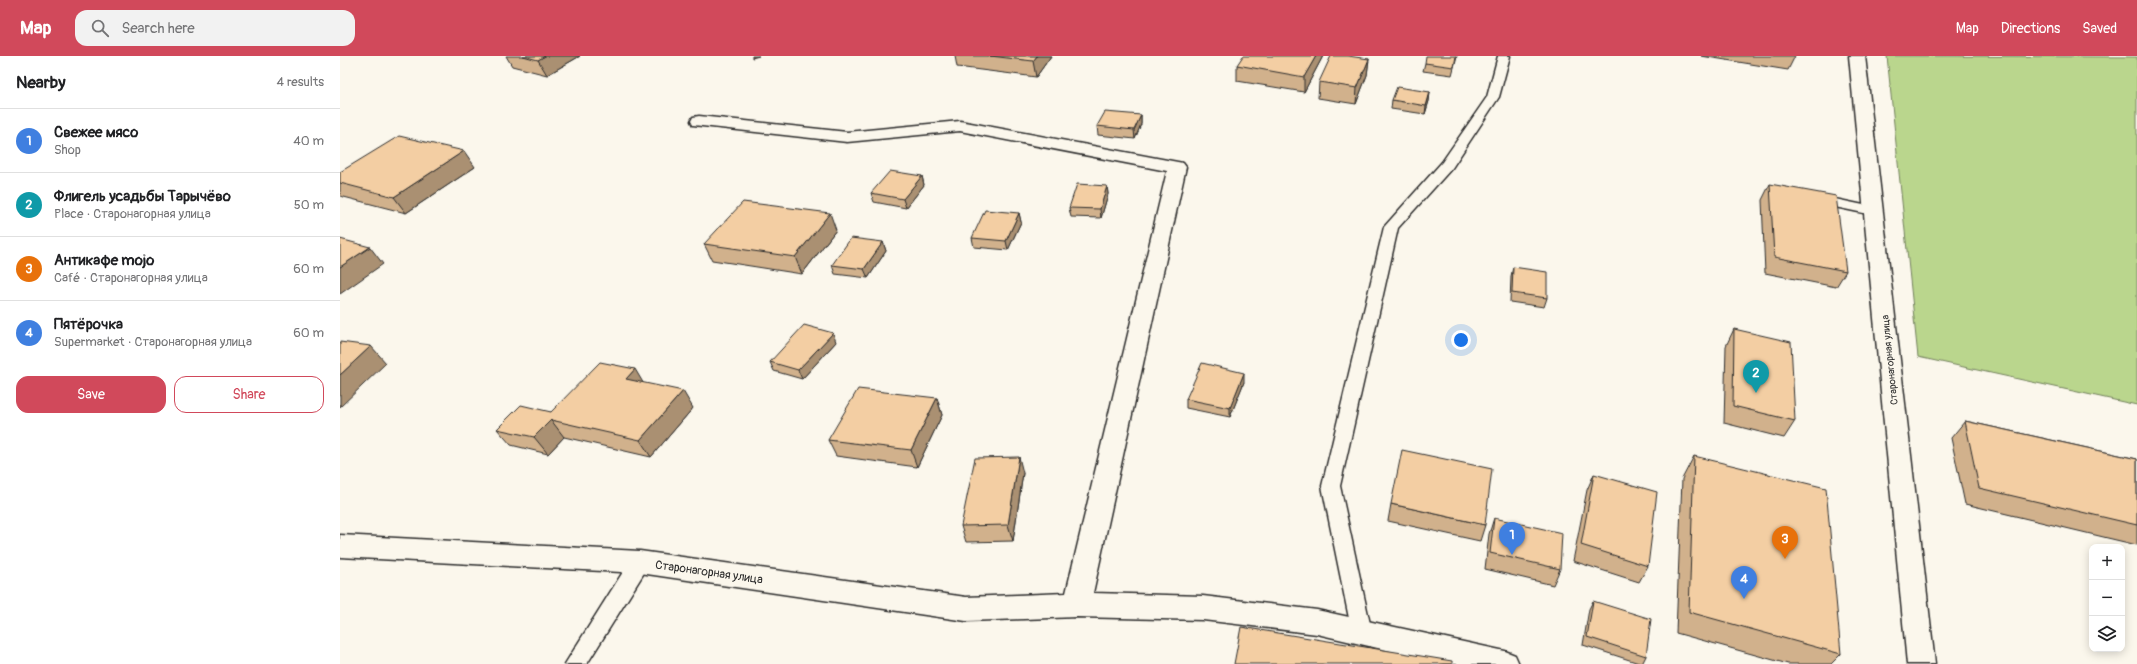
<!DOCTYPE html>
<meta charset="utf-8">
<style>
body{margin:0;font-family:Pangolin,sans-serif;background:#f2f2f2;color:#202124}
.controls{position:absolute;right:12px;bottom:12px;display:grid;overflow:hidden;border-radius:8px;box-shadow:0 2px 10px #0003}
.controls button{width:36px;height:36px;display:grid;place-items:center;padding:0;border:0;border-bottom:1px solid #e0e0e0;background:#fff;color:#202124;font:20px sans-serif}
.you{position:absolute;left:1121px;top:284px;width:14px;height:14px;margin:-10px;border:3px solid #fff;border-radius:50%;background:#1a73e8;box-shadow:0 0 0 6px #1a73e833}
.badge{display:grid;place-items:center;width:26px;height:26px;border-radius:50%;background:#d1495b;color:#fff;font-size:13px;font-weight:700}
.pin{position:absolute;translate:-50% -33px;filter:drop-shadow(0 1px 2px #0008)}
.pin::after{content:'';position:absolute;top:21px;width:14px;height:12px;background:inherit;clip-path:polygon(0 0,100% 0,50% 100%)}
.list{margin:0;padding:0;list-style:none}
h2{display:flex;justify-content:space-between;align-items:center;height:52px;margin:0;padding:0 16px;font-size:17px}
h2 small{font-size:13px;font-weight:400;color:#757577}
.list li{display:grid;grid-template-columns:26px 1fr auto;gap:12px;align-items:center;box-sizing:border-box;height:64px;padding:0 16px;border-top:1px solid #e0e0e0}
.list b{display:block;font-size:15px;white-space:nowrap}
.list p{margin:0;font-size:13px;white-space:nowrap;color:#757577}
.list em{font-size:13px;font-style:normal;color:#757577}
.actions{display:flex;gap:8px;padding:12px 16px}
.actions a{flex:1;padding:9px 0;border:1px solid #d1495b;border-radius:12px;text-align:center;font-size:14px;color:#d1495b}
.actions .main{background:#d1495b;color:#fff}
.icon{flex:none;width:22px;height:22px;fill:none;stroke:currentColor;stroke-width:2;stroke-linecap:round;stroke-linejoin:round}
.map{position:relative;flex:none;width:1797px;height:608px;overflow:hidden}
header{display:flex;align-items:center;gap:24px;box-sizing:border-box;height:56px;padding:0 20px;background:#d1495b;color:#fff}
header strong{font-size:19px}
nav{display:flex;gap:22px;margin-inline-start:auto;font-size:14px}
.search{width:280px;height:36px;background:#f2f2f2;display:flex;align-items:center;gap:10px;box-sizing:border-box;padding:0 14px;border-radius:12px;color:#757577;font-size:15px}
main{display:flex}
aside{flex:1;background:#fff}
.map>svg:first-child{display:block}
.green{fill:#bad68d;stroke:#72805c}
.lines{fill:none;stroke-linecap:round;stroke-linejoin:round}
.lane-casing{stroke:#2b2b2b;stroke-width:3}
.street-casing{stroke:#2b2b2b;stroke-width:3}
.secondary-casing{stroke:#2b2b2b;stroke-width:3}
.lane{fill:#fbf7ec;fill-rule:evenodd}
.street{fill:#fbf7ec;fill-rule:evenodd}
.secondary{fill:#fbf7ec;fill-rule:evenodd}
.wall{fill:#d1b18c;stroke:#2b2b2b}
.shaded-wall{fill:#aa9072;stroke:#2b2b2b}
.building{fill:#f3cea3;stroke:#2b2b2b}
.labels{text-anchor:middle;stroke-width:3.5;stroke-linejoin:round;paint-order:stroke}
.street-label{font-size:10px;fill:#2b2b2b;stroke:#fbf7ec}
.near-street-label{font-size:12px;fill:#2b2b2b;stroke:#fbf7ec}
</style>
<header>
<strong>Map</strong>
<div class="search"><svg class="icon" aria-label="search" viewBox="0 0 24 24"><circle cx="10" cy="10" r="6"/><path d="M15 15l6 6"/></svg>Search here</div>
<nav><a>Map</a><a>Directions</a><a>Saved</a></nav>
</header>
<main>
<aside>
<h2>Nearby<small>4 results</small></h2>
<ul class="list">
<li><span class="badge" style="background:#3f7fe0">1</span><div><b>Свежее мясо</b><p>Shop</p></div><em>40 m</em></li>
<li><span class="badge" style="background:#0f9aa8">2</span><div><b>Флигель усадьбы Тарычёво</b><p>Place · Старонагорная улица</p></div><em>50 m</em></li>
<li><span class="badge" style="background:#e8710a">3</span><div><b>Антикафе mojo</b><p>Café · Старонагорная улица</p></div><em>60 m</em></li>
<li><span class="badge" style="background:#3f7fe0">4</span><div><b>Пятёрочка</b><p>Supermarket · Старонагорная улица</p></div><em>60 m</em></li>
</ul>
<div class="actions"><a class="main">Save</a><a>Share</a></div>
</aside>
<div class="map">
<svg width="1797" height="608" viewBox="0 0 1797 608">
<rect width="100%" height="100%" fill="#fbf7ec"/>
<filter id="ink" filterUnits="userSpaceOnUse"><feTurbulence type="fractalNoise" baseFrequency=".025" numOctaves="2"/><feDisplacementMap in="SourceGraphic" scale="8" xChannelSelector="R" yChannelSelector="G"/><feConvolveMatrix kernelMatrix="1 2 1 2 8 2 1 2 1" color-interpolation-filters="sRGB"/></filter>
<g filter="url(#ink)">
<path class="green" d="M1547 0 1797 1V349L1578 301Z"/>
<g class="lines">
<defs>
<g id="lane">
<path d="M1158 0H1170L1159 41 1112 112 1058 172 1000 430 1032 577 1029 584 1022 586 1015 584 1012 577 982 430 1044 171 1102 106 1147 41Z"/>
<path d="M1476 139 1533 151 1540 155 1533 159 1471 146 1469 143Z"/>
<path d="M300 498 307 500 310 506 307 512 247 608H225L293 500Z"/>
</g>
<path id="street" d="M359 60 507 76 620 65 843 107 846 111 753 537 863 540 977 554 1165 595 1175 599 1179 608H1107L977 578 863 564 737 561 626 565 300 517 0 501V479L300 495 626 541 726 537 827 115 620 75 507 86 353 69 351 65 353 61Z"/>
<path id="secondary" d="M1509 0H1525L1595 608H1567Z"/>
</defs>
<use href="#lane" class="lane-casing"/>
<use href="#street" class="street-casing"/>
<use href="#secondary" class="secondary-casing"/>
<use href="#lane" class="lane"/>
<use href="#street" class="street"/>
<use href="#secondary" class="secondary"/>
</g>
<g class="wall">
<path d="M166 0H240L207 19 172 10Z"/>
<path d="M615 0H711L696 21 617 11Z"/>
<path d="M983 0 964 36 897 25V9Z"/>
<path d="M1117 0 1112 19 1083 15 1085 7Z"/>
<path d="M1361 0H1455L1448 14Z"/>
<path d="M1029 3 1027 19 1016 48 978 42 979 26Z"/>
<path d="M1090 36 1089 45 1085 58 1051 53 1052 44Z"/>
<path d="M801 59V68L795 83 758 79 757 70Z"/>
<path d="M135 111 66 157 0 140V116Z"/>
<path d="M582 120 584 129 566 152 534 146 531 137Z"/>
<path d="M1430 128 1506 215 1496 231 1425 217 1422 144Z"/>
<path d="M767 130 768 138 761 162 731 161 729 152Z"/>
<path d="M679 157 681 166 668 194 634 191 632 182Z"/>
<path d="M496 174 462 218 372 204 364 188Z"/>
<path d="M543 186 546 195 528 222 495 218 492 209Z"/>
<path d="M1173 211 1207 242 1204 251 1170 246 1171 220Z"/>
<path d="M1394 273 1455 365 1444 382 1384 367 1386 290Z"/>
<path d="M496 286 462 323 434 315 430 306Z"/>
<path d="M904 326 890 361 846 352V343Z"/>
<path d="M303 327 353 352 311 401 224 381 208 398 171 389 157 373Z"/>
<path d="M597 342 602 359 577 411 496 400 488 384Z"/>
<path d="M1625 365 1797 403V489L1625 448 1611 382Z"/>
<path d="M1354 400 1501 598 1491 608H1448L1336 577 1342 423Z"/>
<path d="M683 417 673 485 626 486 621 470Z"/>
<path d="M1254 418 1308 510 1299 526 1233 505 1247 434Z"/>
<path d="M1051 448 1145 469 1140 485 1048 465Z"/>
<path d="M1154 462 1220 513 1213 529 1145 513 1149 478Z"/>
<path d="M1253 545 1306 600 1302 608 1243 589 1249 553Z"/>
</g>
<g class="shaded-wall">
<path d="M205 0H240L207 19 198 4Z"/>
<path d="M412 0H419L412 2Z"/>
<path d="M697 0H711L696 21 693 5Z"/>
<path d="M976 0H983L964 36V21Z"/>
<path d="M1029 3 1027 19 1016 48 1017 32Z"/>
<path d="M1090 36 1089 45 1085 58 1086 50Z"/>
<path d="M801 59V68L795 83 794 74Z"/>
<path d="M124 95 135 111 66 157 54 141Z"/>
<path d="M582 120 584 129 566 152 563 143Z"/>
<path d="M767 130 768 138 761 162 760 153Z"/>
<path d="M490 157 496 174 462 218 455 201Z"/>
<path d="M679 157 681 166 668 194 666 185Z"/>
<path d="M543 186 546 195 528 222 524 213Z"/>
<path d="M30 191 43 208 0 238V211Z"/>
<path d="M493 277 496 286 462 323 458 314Z"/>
<path d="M31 290 46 307 0 351V319Z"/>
<path d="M295 313 305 330 286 323Z"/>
<path d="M904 317V326L890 361V352Z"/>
<path d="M343 335 353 352 311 401 300 384Z"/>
<path d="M597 342 602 359 577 411 571 394Z"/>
<path d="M211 364 224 381 208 398 194 381Z"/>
<path d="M679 401 683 417 673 485 668 469Z"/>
</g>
<g class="building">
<path d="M183 0H205L198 4Z"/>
<path d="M650 0H697L693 5Z"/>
<path d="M903 0H976L964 21 897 9Z"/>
<path d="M991 0H1008L1029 3 1017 32 979 26Z"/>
<path d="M1086 0H1116L1114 11 1085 7Z"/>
<path d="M1057 31 1090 36 1086 50 1052 44Z"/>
<path d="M765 56 801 59 794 74 757 70Z"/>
<path d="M59 80 124 95 54 141 0 127V116Z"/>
<path d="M550 115 582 120 563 143 531 137Z"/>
<path d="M737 128 767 130 760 153 729 152Z"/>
<path d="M1430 128 1496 140 1506 215 1434 201Z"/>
<path d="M403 146 490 157 455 201 364 188Z"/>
<path d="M645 154 679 157 666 185 632 182Z"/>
<path d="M511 182 543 186 524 213 492 209Z"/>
<path d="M0 183 30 191 0 211Z"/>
<path d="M1173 211 1207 216V242L1172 237Z"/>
<path d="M464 269 493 277 458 314 430 306Z"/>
<path d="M1394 273 1451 286 1455 365 1393 350Z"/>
<path d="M0 286 31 290 0 319Z"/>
<path d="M260 306 295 313 286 323 343 335 300 384 211 364 194 381 157 373 181 349 211 356Z"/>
<path d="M862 307 904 317 890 352 846 343Z"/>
<path d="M518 333 597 342 571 394 488 384Z"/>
<path d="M1625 365 1797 403V469L1639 432Z"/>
<path d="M1062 394 1152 413 1145 469 1051 448Z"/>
<path d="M1354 400 1486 432 1501 598 1349 556Z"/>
<path d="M679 401 668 469 621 470 635 402Z"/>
<path d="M1254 418 1317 436 1308 510 1241 489Z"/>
<path d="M1154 462 1222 477 1220 513 1150 497Z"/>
<path d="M1253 545 1311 563 1306 600 1247 581Z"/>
<path d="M901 571 1112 605V608H894Z"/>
</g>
</g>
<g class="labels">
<g class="street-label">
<text transform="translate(1549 304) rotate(-96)" y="4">Старонагорная улица</text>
</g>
<g class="near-street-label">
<text transform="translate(369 516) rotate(8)" y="4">Старонагорная улица</text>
</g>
</g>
</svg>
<div class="controls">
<button>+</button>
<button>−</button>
<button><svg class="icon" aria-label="layers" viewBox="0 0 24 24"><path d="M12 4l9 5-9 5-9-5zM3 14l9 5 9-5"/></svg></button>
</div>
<div class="you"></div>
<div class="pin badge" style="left:1172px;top:499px;background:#3f7fe0">1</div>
<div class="pin badge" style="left:1416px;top:337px;background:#0f9aa8">2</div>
<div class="pin badge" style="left:1445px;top:503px;background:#e8710a">3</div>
<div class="pin badge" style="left:1404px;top:543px;background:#3f7fe0">4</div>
</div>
</main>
